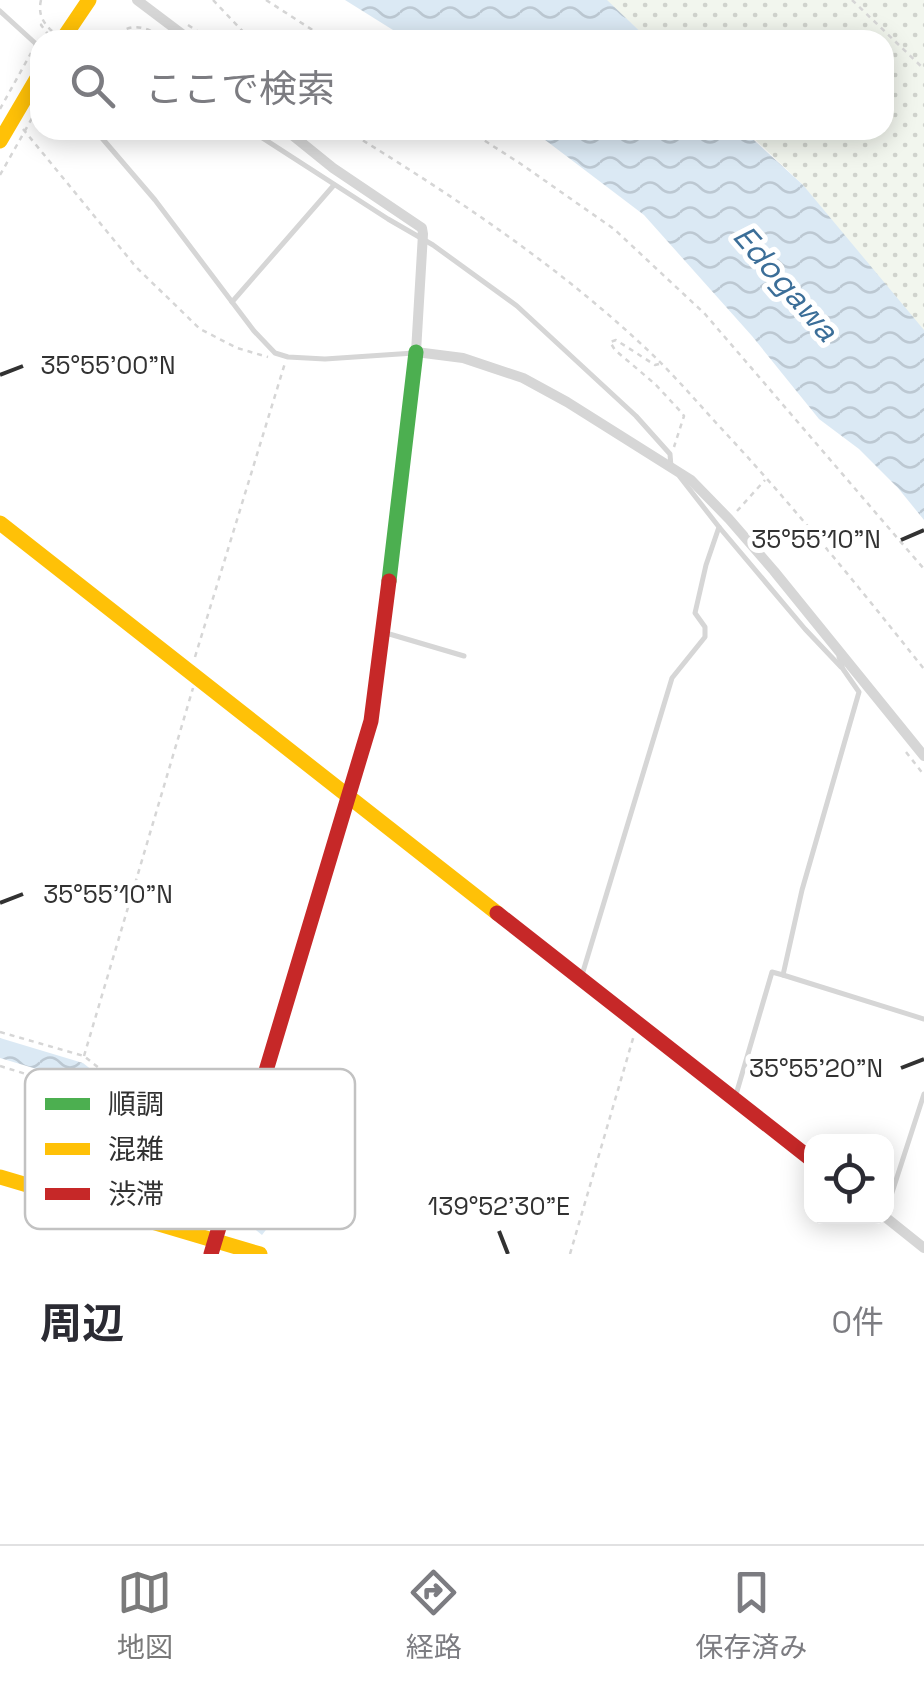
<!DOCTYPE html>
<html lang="ja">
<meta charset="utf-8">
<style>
body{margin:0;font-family:"Space Grotesk","Noto Sans JP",sans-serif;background:#f2f2f3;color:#2b2b33}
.controls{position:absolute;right:30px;bottom:30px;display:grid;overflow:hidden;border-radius:20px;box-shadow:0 5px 25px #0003}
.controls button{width:90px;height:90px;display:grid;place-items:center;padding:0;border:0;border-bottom:2px solid #e1e1e2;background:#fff;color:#2b2b33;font:50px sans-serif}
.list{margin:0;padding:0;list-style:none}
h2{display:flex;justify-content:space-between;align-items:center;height:130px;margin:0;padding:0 40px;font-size:42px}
h2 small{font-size:32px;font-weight:400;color:#7c7c81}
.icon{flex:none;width:55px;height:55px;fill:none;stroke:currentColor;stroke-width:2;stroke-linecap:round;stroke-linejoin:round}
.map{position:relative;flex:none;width:924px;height:1254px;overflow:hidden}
.search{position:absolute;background:#fff;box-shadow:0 5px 25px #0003;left:30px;right:30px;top:30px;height:110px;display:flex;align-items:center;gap:25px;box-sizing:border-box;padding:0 35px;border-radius:30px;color:#7c7c81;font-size:38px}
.sheet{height:290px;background:#fff}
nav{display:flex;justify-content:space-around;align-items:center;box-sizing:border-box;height:140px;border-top:2px solid #e1e1e2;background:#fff;font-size:28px;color:#7c7c81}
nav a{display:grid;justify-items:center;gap:5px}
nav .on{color:#7a7a7a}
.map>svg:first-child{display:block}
.grass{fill:url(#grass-dots)}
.water{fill:url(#water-waves)}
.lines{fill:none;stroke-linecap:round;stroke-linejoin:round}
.path{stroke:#d6d6d6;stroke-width:2.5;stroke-dasharray:5 5;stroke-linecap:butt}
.lane{stroke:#d6d6d6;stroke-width:5}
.street{stroke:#d6d6d6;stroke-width:10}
.fast{stroke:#4caf50;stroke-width:15}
.slow{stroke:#ffc107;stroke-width:15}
.jam{stroke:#c62828;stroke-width:15}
.ticks{fill:none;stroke:#323232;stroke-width:4}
.labels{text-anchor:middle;stroke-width:10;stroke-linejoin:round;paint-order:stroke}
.water-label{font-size:32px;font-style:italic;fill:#3b6e98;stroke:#fff}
.key{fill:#fff;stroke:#c2c2c2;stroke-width:2.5}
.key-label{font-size:28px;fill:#323232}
.ticks-label{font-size:25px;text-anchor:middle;fill:#323232;stroke:#fff;stroke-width:10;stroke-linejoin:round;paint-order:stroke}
</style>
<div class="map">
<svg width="924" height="1254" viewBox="0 0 924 1254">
<defs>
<pattern id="grass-dots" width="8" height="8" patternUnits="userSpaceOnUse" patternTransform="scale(2.5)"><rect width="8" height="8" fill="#f2f6ee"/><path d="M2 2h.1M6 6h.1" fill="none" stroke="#d0d3cd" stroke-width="1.8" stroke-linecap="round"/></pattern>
<pattern id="water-waves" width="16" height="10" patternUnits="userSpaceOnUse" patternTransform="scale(2.5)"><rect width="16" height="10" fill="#dbe9f4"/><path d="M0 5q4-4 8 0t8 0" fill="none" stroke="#bcc8d2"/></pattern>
</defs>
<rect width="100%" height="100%" fill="#fff"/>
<path class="grass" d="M606 0H924V344L803 185 745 130H884V40H649Z"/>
<g class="water">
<path d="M345 0H607L649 40H409Z"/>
<path d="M532 130H743L803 185 924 330V520L898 488 859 449 819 419 752 336 644 215Z"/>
<path d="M0 1038 83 1063 276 1217 262 1235 70 1079 0 1058Z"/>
</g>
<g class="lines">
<g class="path">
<path d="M41 0C38 13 42 22 52 31"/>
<path d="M213 0 251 40"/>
<path d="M266 0 328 40"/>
<path d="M852 0 924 69"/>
<path d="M42 24 41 25 50 37"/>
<path d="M188 25 211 40"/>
<path d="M110 40C132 20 144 26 168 40"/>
<path d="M0 109 31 53"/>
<path d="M23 129 136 267 200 329 237 348 268 357"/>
<path d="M346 130C455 197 564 269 657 359 678 380 698 403 719 426 791 503 858 586 924 669"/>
<path d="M468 130 521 164 614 229 705 314 924 569"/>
<path d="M0 175 40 104"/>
<path d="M659 364 655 365 616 340 610 342 615 350 655 384 682 413 684 416 674 447"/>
<path d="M737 511 765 480"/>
<path d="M195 657 285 363"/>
<path d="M906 752 924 775"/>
<path d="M0 1032 84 1056 225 1169"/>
<path d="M84 1056 193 688"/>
<path d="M0 1066 62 1085 215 1203"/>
<path d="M43 1174 68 1091"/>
<path d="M570 1254 634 1035"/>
</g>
<g class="lane">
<path d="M0 11 35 43 40 53"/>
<path d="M95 130 155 200 254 331 275 353 288 357 325 359 414 353"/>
<path d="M250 130 388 219 433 245 517 306 636 416 670 454 671 467"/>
<path d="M232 302 334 185"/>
<path d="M680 477 719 527 805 629 841 667"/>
<path d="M386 633 464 656"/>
<path d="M839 657 843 669 859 692 802 890 783 975 924 1019"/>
<path d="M582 975 672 678 705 637V627L695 613 706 565 719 527"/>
<path d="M735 1098 772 972 783 975"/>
<path d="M886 1211 924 1094"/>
</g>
<g class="street">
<path d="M137 0 190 40"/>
<path d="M286 130 333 168 422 228 423 234 416 352 463 358 523 378 567 402 691 480 729 519 774 571 924 756"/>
<path d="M884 1216 924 1248"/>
</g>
<path class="fast" d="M389 581 416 352"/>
<g class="slow">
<path d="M62 40 89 0"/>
<path d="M0 141 40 73"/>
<path d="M0 523 497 913"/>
<path d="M0 1177 260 1254"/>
</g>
<g class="jam">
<path d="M497 913 812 1160"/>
<path d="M211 1254 371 721 389 581"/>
</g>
</g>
<path class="ticks" d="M0 375 23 366M901 540 924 530M0 903 23 894M901 1068 924 1059M499 1231 508 1254"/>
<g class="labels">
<g class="water-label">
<text transform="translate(786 283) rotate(49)" y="11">Edogawa</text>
</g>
</g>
<rect x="25" y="1069" width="330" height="160" rx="15" class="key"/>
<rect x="45" y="1098" width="45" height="12" fill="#4caf50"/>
<rect x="45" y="1143" width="45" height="12" fill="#ffc107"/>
<rect x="45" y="1188" width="45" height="12" fill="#c62828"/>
<g class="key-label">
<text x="108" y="1114">順調</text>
<text x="108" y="1159">混雑</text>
<text x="108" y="1204">渋滞</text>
</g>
<g class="ticks-label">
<text x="108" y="374">35°55'00"N</text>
<text x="816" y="548">35°55'10"N</text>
<text x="108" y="903">35°55'10"N</text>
<text x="816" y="1077">35°55'20"N</text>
<text x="499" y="1215">139°52'30"E</text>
</g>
</svg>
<div class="controls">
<button><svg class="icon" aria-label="locate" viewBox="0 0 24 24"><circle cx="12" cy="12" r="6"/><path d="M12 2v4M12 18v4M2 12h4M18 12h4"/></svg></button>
</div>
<div class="search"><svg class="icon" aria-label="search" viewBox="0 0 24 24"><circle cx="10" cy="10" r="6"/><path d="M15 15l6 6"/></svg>ここで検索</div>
</div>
<section class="sheet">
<h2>周辺<small>0件</small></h2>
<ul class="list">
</ul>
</section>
<nav>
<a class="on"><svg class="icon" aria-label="map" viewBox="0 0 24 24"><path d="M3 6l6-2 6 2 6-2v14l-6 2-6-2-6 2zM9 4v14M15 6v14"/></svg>地図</a>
<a><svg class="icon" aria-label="directions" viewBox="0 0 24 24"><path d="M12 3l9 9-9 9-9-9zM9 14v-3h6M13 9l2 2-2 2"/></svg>経路</a>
<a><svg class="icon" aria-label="saved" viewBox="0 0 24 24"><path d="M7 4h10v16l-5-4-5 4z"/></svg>保存済み</a>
</nav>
